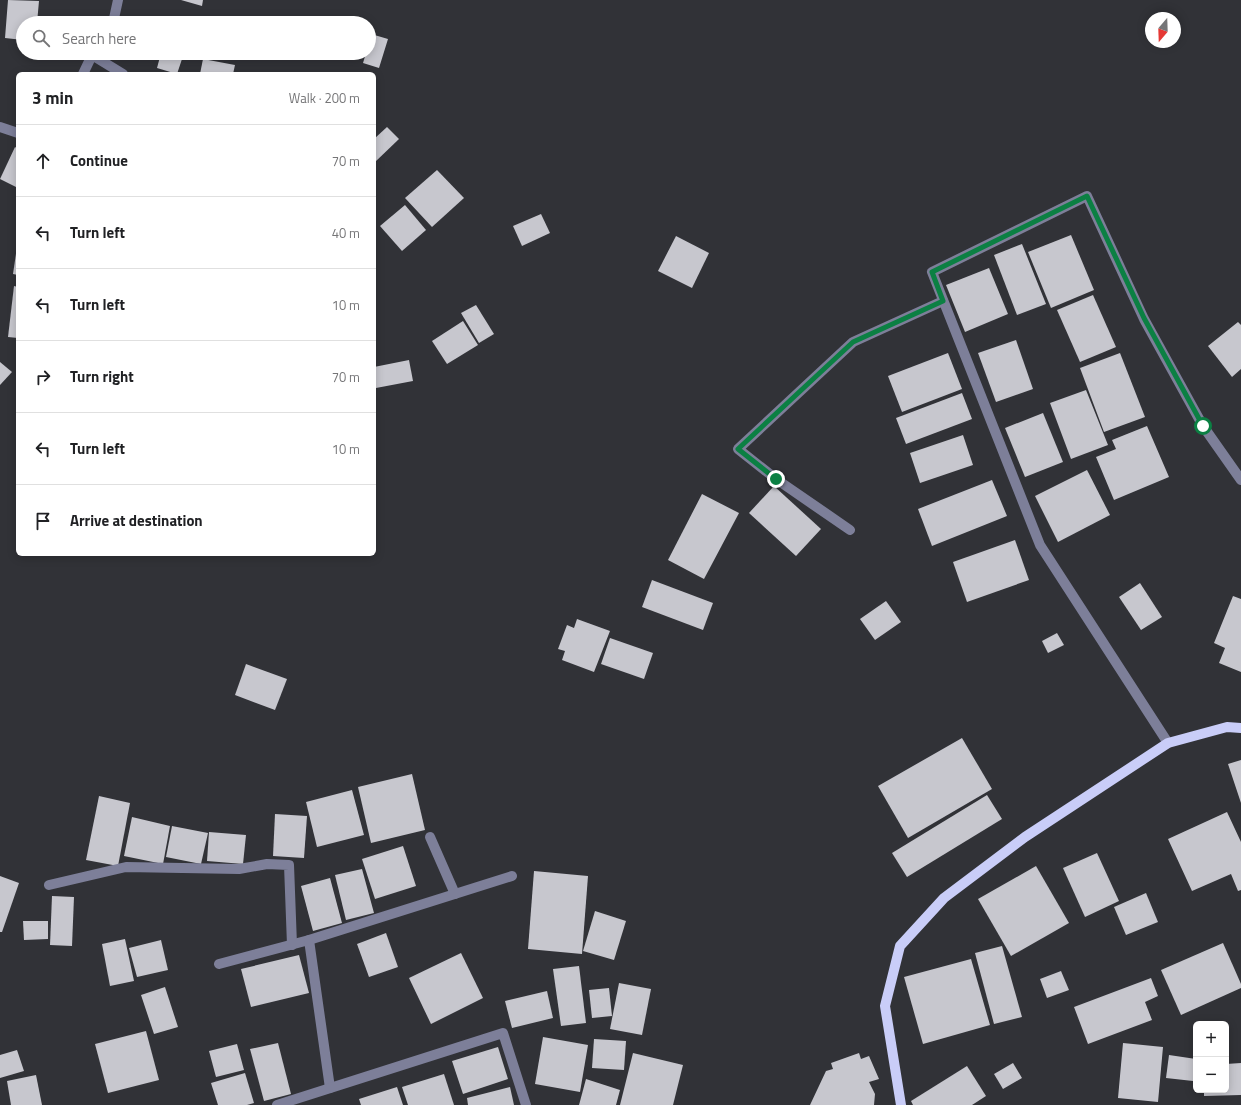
<!DOCTYPE html>
<meta charset="utf-8">
<style>
body{margin:0;font-family:"Titillium Web",sans-serif;background:#f6f6f6;color:#202124}
.controls{position:absolute;right:12px;bottom:12px;display:grid;overflow:hidden;border-radius:6px;box-shadow:0 2px 10px #0003}
.controls button{width:36px;height:36px;display:grid;place-items:center;padding:0;border:0;border-bottom:1px solid #e0e0e0;background:#fff;color:#202124;font:20px sans-serif}
.compass{position:absolute;left:1145px;top:12px;width:36px;height:36px;border-radius:50%;background:#fff;box-shadow:0 2px 10px #0003;rotate:199deg}
.stop{position:absolute;width:12px;height:12px;margin:-9px;border:3px solid #0b8043;border-radius:50%;background:#fff}
.stop.end{background:#0b8043;border-color:#fff;box-shadow:0 1px 4px #0008}
.list{margin:0;padding:0;list-style:none}
h2{display:flex;justify-content:space-between;align-items:center;height:52px;margin:0;padding:0 16px;font-size:17px}
h2 small{font-size:13px;font-weight:400;color:#757577}
.list li{display:grid;grid-template-columns:26px 1fr auto;gap:12px;align-items:center;box-sizing:border-box;height:72px;padding:0 16px;border-top:1px solid #e0e0e0}
.list b{display:block;font-size:15px;white-space:nowrap}
.list em{font-size:13px;font-style:normal;color:#757577}
.icon{flex:none;width:22px;height:22px;fill:none;stroke:currentColor;stroke-width:2;stroke-linecap:round;stroke-linejoin:round}
.map{position:relative;flex:none;width:1241px;height:1105px;overflow:hidden}
.search{position:absolute;background:#fff;box-shadow:0 2px 10px #0003;left:16px;top:16px;width:360px;height:44px;display:flex;align-items:center;gap:10px;box-sizing:border-box;padding:0 14px;border-radius:22px;color:#757577;font-size:15px}
.panel{position:absolute;background:#fff;box-shadow:0 2px 10px #0003;left:16px;top:72px;width:360px;height:484px;border-radius:6px}
.map>svg:first-child{display:block}
.building{fill:#c7c7ce}
.lines{fill:none;stroke-linecap:round;stroke-linejoin:round}
.minor{stroke:#7d7f99;stroke-width:10}
.major{stroke:#c9cdf8;stroke-width:10}
.route{stroke:#0b8043;stroke-width:5}
</style>
<div class="map">
<svg width="1241" height="1105" viewBox="0 0 1241 1105">
<rect width="100%" height="100%" fill="#313237"/>
<g class="building">
<path d="M8 0 39 1 37 23H23V40L5 38Z"/>
<path d="M181 0H203L202 6Z"/>
<path d="M371 34 388 39 379 68 363 63 366 53H369V41Z"/>
<path d="M161 53H184L177 74 157 68Z"/>
<path d="M203 59 235 65 233 74H200Z"/>
<path d="M387 127 399 139 374 163V139Z"/>
<path d="M15 147 18 149V188L0 179Z"/>
<path d="M437 170 464 198 432 227 405 198Z"/>
<path d="M405 205 426 230 402 251 380 226Z"/>
<path d="M541 214 550 233 522 246 513 226Z"/>
<path d="M1071 235 1094 290 1051 308 1028 252Z"/>
<path d="M676 236 709 253 692 288 658 271Z"/>
<path d="M1022 244 1046 304 1017 315 994 255Z"/>
<path d="M17 247H18V275L13 274Z"/>
<path d="M989 268 1008 314 965 332 946 285Z"/>
<path d="M14 286 18 287V338L8 337Z"/>
<path d="M1093 295 1116 347 1080 362 1057 310Z"/>
<path d="M476 305 494 334 479 343 461 313Z"/>
<path d="M463 321 478 345 447 364 432 341Z"/>
<path d="M1238 322 1241 325V369L1232 377 1208 346Z"/>
<path d="M1016 340 1033 389 996 402 978 353Z"/>
<path d="M948 353 962 389 902 412 888 376Z"/>
<path d="M1120 353 1145 417 1104 432 1080 368Z"/>
<path d="M409 360 413 381 376 388 374 379V367Z"/>
<path d="M0 362 12 372 0 385Z"/>
<path d="M1086 390 1108 445 1071 459 1050 403Z"/>
<path d="M962 393 972 419 906 444 896 418Z"/>
<path d="M1043 413 1063 462 1025 477 1005 428Z"/>
<path d="M1147 426 1169 477 1114 500 1096 457 1116 449 1112 440Z"/>
<path d="M963 435 973 465 920 483 910 453Z"/>
<path d="M1087 470 1110 515 1058 542 1035 496Z"/>
<path d="M992 480 1007 516 932 546 918 509Z"/>
<path d="M774 486 821 529 796 556 749 513Z"/>
<path d="M702 494 739 513 704 579 668 560Z"/>
<path d="M1015 540 1029 580 967 602 953 562Z"/>
<path d="M652 580 713 603 703 630 642 607Z"/>
<path d="M1140 583 1162 617 1141 630 1119 597Z"/>
<path d="M1233 596 1241 599V672L1219 663 1225 648 1214 643Z"/>
<path d="M886 601 901 622 875 640 860 619Z"/>
<path d="M577 619 610 631 594 672 562 660 565 651 558 649 567 625 574 628Z"/>
<path d="M1057 633 1064 645 1048 653 1042 641Z"/>
<path d="M610 638 653 653 644 679 601 664Z"/>
<path d="M246 664 287 679 275 710 235 695Z"/>
<path d="M962 738 992 789 908 838 878 786Z"/>
<path d="M1241 760V803L1228 764Z"/>
<path d="M412 774 425 830 371 843 358 787Z"/>
<path d="M352 790 364 835 317 847 306 802Z"/>
<path d="M987 795 1002 819 907 877 892 853Z"/>
<path d="M99 796 130 803 118 866 86 860Z"/>
<path d="M1227 812 1241 842V890L1238 891 1231 874 1192 891 1168 839Z"/>
<path d="M275 814 307 816 304 858 273 856Z"/>
<path d="M132 817 170 826 163 864 124 856Z"/>
<path d="M172 826 208 833 201 864 166 857Z"/>
<path d="M209 832 246 835 243 864 207 861Z"/>
<path d="M403 846 416 886 375 899 362 859Z"/>
<path d="M1097 853 1119 901 1085 917 1063 868Z"/>
<path d="M1036 866 1069 923 1011 956 978 899Z"/>
<path d="M362 869 374 913 346 920 335 875Z"/>
<path d="M534 871 588 876 582 954 528 949Z"/>
<path d="M0 876 19 883 2 932H0Z"/>
<path d="M330 878 342 923 313 931 301 886Z"/>
<path d="M1146 893 1158 922 1126 935 1114 907Z"/>
<path d="M52 896 74 897 72 946 50 945Z"/>
<path d="M595 911 626 921 614 960 583 951Z"/>
<path d="M23 921H48V939L24 940Z"/>
<path d="M386 933 398 967 369 977 357 944Z"/>
<path d="M125 939 134 981 110 986 102 944Z"/>
<path d="M161 940 168 970 137 977 129 948Z"/>
<path d="M1223 943 1241 984V988L1181 1015 1161 970Z"/>
<path d="M1002 946 1022 1017 994 1024 975 953Z"/>
<path d="M461 953 483 998 431 1024 409 978Z"/>
<path d="M299 955 309 993 251 1007 241 969Z"/>
<path d="M971 959 990 1025 923 1044 904 977Z"/>
<path d="M579 966 586 1023 561 1026 553 969Z"/>
<path d="M1061 971 1069 990 1047 998 1040 979Z"/>
<path d="M1151 978 1158 996 1145 1002 1152 1020 1088 1044 1074 1007Z"/>
<path d="M619 983 651 989 642 1035 610 1029Z"/>
<path d="M165 987 178 1027 154 1034 141 995Z"/>
<path d="M609 988 612 1016 592 1018 589 990Z"/>
<path d="M547 991 553 1018 512 1028 505 1001Z"/>
<path d="M146 1031 159 1080 108 1093 95 1044Z"/>
<path d="M543 1037 588 1045 580 1092 535 1084Z"/>
<path d="M594 1039 626 1041 624 1070 592 1068Z"/>
<path d="M278 1043 291 1094 264 1101 250 1049Z"/>
<path d="M1123 1043 1163 1047 1158 1102 1118 1098Z"/>
<path d="M237 1044 244 1070 216 1077 209 1051Z"/>
<path d="M498 1047 508 1079 463 1094 452 1061Z"/>
<path d="M17 1050 24 1071 0 1078V1055Z"/>
<path d="M633 1053 683 1065 673 1105H620Z"/>
<path d="M859 1053 861 1059 869 1056 879 1079 869 1082 875 1094 874 1105H810L826 1071 833 1069 831 1063Z"/>
<path d="M1169 1055 1196 1059 1193 1081 1166 1078Z"/>
<path d="M1013 1063 1022 1078 1003 1089 994 1074Z"/>
<path d="M1241 1063V1095L1204 1096V1090H1226V1064Z"/>
<path d="M967 1066 986 1096 972 1105H913L911 1101Z"/>
<path d="M245 1073 254 1103 247 1105H218L211 1083Z"/>
<path d="M444 1074 454 1105H408L402 1087Z"/>
<path d="M36 1075 42 1105H11L7 1081Z"/>
<path d="M586 1079 620 1090 616 1105H579Z"/>
<path d="M397 1087 403 1105H361L359 1099Z"/>
<path d="M510 1087 514 1105H468L467 1098Z"/>
</g>
<g class="lines">
<g class="minor">
<path d="M113 23 118 0"/>
<path d="M92 55 123 74"/>
<path d="M83 74 93 53"/>
<path d="M0 127 18 133"/>
<path d="M850 530 776 479 738 449 853 342 943 301"/>
<path d="M1168 743 1040 545 932 272 1087 196 1144 319 1203 426 1241 480"/>
<path d="M430 837 455 894"/>
<path d="M49 885 126 867 239 869 267 864 289 865 292 945"/>
<path d="M219 964 309 940"/>
<path d="M330 1088 309 940 512 876"/>
<path d="M277 1105 503 1033 526 1105"/>
</g>
<path class="major" d="M901 1105 885 1006 900 946 944 898 1025 837 1168 743 1227 727 1241 728"/>
</g>
<g class="lines">
<path class="route" d="M776 479 738 449 853 342 943 301 932 272 1087 196 1144 318 1203 426"/>
</g>
</svg>
<div class="controls">
<button>+</button>
<button>−</button>
</div>
<svg class="compass" viewBox="-18 -18 36 36"><path d="M0-13l5 13h-10z" fill="#e53935"/><path d="M0 13l5-13h-10z" fill="#757577"/></svg>
<div class="stop" style="left:1203px;top:426px"></div>
<div class="stop end" style="left:776px;top:479px"></div>
<div class="search"><svg class="icon" aria-label="search" viewBox="0 0 24 24"><circle cx="10" cy="10" r="6"/><path d="M15 15l6 6"/></svg>Search here</div>
<section class="panel">
<h2>3 min<small>Walk · 200 m</small></h2>
<ul class="list">
<li><svg class="icon" aria-label="ahead" viewBox="0 0 24 24"><path d="M12 20V5M6 11l6-6 6 6"/></svg><div><b>Continue</b></div><em>70 m</em></li>
<li><svg class="icon" aria-label="left" viewBox="0 0 24 24"><path d="M17 20v-9H6M10 6l-5 5 5 5"/></svg><div><b>Turn left</b></div><em>40 m</em></li>
<li><svg class="icon" aria-label="left" viewBox="0 0 24 24"><path d="M17 20v-9H6M10 6l-5 5 5 5"/></svg><div><b>Turn left</b></div><em>10 m</em></li>
<li><svg class="icon" aria-label="right" viewBox="0 0 24 24"><path d="M7 20v-9h11M14 6l5 5-5 5"/></svg><div><b>Turn right</b></div><em>70 m</em></li>
<li><svg class="icon" aria-label="left" viewBox="0 0 24 24"><path d="M17 20v-9H6M10 6l-5 5 5 5"/></svg><div><b>Turn left</b></div><em>10 m</em></li>
<li><svg class="icon" aria-label="arrive" viewBox="0 0 24 24"><path d="M6 21V4h12l-3 4 3 4H6"/></svg><div><b>Arrive at destination</b></div></li>
</ul>
</section>
</div>
